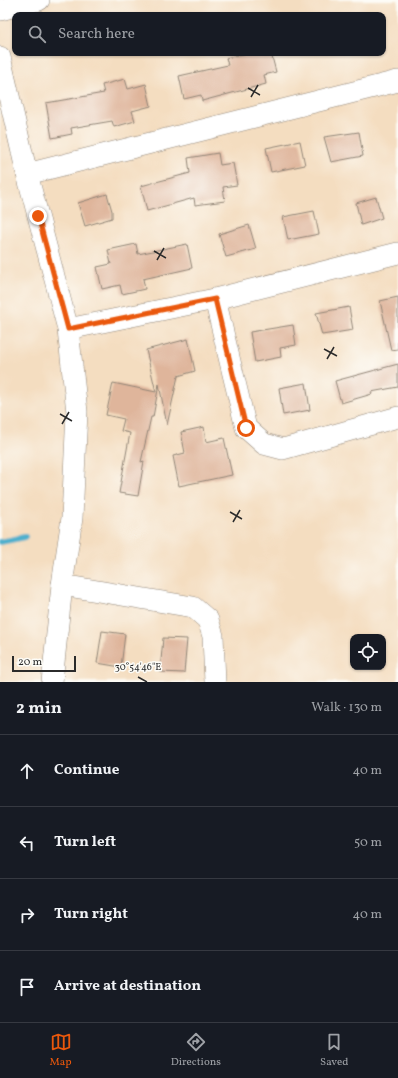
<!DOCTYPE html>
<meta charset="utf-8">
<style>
body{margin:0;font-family:Vollkorn,serif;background:#242831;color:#f1f3f6}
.controls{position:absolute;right:12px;bottom:12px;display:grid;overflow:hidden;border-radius:8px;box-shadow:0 1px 3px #0004}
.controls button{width:36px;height:36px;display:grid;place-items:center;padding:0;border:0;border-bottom:1px solid #363941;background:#171b24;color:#f1f3f6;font:20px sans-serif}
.scale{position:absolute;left:12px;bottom:10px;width:64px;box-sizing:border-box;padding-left:4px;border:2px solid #2b2b2b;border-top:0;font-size:11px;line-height:14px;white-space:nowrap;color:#2b2b2b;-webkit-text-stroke:3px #fdfcf7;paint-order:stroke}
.stop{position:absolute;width:12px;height:12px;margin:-9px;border:3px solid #ea580c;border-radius:50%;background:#fff}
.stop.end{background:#ea580c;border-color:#fff;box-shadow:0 1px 4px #0008}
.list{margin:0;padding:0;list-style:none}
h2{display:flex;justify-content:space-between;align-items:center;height:52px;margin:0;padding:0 16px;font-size:17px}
h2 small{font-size:13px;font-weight:400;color:#9ea1a6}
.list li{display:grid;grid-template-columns:26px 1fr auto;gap:12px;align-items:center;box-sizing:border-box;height:72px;padding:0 16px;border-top:1px solid #363941}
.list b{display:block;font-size:15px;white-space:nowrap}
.list em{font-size:13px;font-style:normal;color:#9ea1a6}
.icon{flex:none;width:22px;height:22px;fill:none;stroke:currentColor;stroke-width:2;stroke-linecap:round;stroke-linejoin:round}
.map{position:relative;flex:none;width:398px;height:682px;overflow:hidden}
.search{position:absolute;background:#171b24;box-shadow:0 1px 3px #0004;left:12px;right:12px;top:12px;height:44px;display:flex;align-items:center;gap:10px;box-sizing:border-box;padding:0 14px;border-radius:8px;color:#9ea1a6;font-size:15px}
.sheet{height:340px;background:#171b24}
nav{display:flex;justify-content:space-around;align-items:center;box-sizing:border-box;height:56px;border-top:1px solid #363941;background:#171b24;font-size:11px;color:#9ea1a6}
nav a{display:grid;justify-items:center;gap:2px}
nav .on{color:#ea580c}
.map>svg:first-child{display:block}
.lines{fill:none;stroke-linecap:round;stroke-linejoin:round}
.stream{stroke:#4fb0cd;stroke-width:6}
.building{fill:#dfb59b}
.minor-casing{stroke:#908476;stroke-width:22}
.minor{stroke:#fff;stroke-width:21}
.route{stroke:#ea580c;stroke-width:5}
.ticks{fill:none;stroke:#2b2b2b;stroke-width:1.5}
.ticks-label{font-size:10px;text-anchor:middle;fill:#2b2b2b;stroke:#fdfcf7;stroke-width:3;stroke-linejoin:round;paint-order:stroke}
</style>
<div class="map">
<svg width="398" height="682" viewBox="0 0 398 682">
<rect width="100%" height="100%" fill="#fdfcf7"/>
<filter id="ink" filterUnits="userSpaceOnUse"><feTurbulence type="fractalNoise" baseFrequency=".025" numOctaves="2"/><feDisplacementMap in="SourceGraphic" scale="8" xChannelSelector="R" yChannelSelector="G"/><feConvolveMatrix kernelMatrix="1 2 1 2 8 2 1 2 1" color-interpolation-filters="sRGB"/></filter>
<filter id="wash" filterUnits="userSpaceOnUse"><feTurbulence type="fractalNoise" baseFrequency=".012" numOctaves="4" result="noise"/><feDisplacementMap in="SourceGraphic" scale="16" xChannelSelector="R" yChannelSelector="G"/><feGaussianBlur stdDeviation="0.9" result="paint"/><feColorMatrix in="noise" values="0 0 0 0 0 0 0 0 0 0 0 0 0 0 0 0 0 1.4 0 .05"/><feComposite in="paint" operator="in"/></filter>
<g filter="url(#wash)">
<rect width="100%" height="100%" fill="#f4ddc0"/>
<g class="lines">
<path class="stream" d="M0 542 25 537"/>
</g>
<g id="blocks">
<g class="building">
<path d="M247 53H271L276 72 264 75 266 84 202 101 201 95 184 99 179 76 228 65 226 58Z"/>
<path d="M125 79 128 89 146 84 151 106 132 111 135 121 114 127 112 121 71 128 72 134 52 138 46 103 104 93 102 85Z"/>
<path d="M359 132 363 156 331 162 324 137Z"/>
<path d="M300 141 305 165 271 172 266 148Z"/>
<path d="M218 153 220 165 233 163 237 185 223 187 225 201 195 205 194 198 147 211 141 186 190 173 188 158Z"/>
<path d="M107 194 112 211V218L85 226 78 203Z"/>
<path d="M376 197 382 218 361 225 356 203Z"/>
<path d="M314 211 319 234 288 240 283 217Z"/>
<path d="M249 225 256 249 226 257 219 234Z"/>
<path d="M136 244 138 254 187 244 192 268 143 279 145 289 122 294 120 285 102 289 97 267 111 264 108 250Z"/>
<path d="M398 297V349L391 350 380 301Z"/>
<path d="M349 307 353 330 322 335 316 313Z"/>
<path d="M293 325 296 345 280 348 281 357 255 362 250 332Z"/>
<path d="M188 339 195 371 178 376 167 425 159 384 153 417H151L141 462 144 461 138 496 119 493 130 433 121 431 124 419 106 415 113 383 156 392 146 350Z"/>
<path d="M398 364V387L371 392 372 394 341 403 335 381Z"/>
<path d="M306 383 310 410 283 415 279 388Z"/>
<path d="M204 427 206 442 224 438 232 475 179 486 173 456 185 453 181 432Z"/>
<path d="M102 631 125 634 121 667 97 663Z"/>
<path d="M163 638 187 639 184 673 160 672Z"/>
</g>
</g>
</g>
<g filter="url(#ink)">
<use href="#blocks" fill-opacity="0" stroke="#908476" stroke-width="1"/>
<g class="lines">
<defs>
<g id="minor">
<path d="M0 10 39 0"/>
<path d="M0 57 27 174 68 329 77 412 72 518 62 585 52 682"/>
<path d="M27 174 398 81"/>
<path d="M215 299 246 428 264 444 283 449 398 417"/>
<path d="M68 329 215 299 398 253"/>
<path d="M62 585 193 607 208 620 213 636 215 682"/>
</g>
</defs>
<use href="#minor" class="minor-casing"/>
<use href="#minor" class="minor"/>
</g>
</g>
<g class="lines" filter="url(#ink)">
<path class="route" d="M38 216 68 329 215 299 246 428"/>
</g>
<path class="ticks" d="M248 88 260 95M251 97 258 85M154 251 166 258M157 260 164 248M324 349 337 356M327 359 334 347M60 414 72 421M62 424 69 412M230 512 242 519M233 522 240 510M138 677 147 682"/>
<g class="ticks-label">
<text x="138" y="670">30°54'46"E</text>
</g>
</svg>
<div class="controls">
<button><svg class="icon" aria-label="locate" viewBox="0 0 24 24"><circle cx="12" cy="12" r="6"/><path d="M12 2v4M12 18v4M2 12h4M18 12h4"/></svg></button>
</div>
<div class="scale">20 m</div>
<div class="stop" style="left:246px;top:428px"></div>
<div class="stop end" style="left:38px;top:216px"></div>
<div class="search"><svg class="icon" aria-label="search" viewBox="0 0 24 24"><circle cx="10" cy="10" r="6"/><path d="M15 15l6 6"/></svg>Search here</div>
</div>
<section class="sheet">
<h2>2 min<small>Walk · 130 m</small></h2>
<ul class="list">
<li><svg class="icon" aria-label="ahead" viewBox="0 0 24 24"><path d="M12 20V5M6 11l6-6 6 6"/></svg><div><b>Continue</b></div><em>40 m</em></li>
<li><svg class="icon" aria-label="left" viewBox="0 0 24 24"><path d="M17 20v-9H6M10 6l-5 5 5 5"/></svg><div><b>Turn left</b></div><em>50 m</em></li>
<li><svg class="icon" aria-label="right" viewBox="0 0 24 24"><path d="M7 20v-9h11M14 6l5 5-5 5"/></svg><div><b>Turn right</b></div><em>40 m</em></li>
<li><svg class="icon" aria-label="arrive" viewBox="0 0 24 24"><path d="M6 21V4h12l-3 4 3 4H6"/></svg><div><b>Arrive at destination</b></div></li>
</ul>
</section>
<nav>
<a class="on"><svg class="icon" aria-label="map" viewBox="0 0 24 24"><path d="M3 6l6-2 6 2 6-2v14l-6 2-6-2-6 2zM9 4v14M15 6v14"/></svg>Map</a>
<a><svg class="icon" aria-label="directions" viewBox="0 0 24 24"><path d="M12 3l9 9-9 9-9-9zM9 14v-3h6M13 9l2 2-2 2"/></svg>Directions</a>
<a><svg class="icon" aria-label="saved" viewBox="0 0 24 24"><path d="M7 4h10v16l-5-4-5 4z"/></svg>Saved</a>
</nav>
